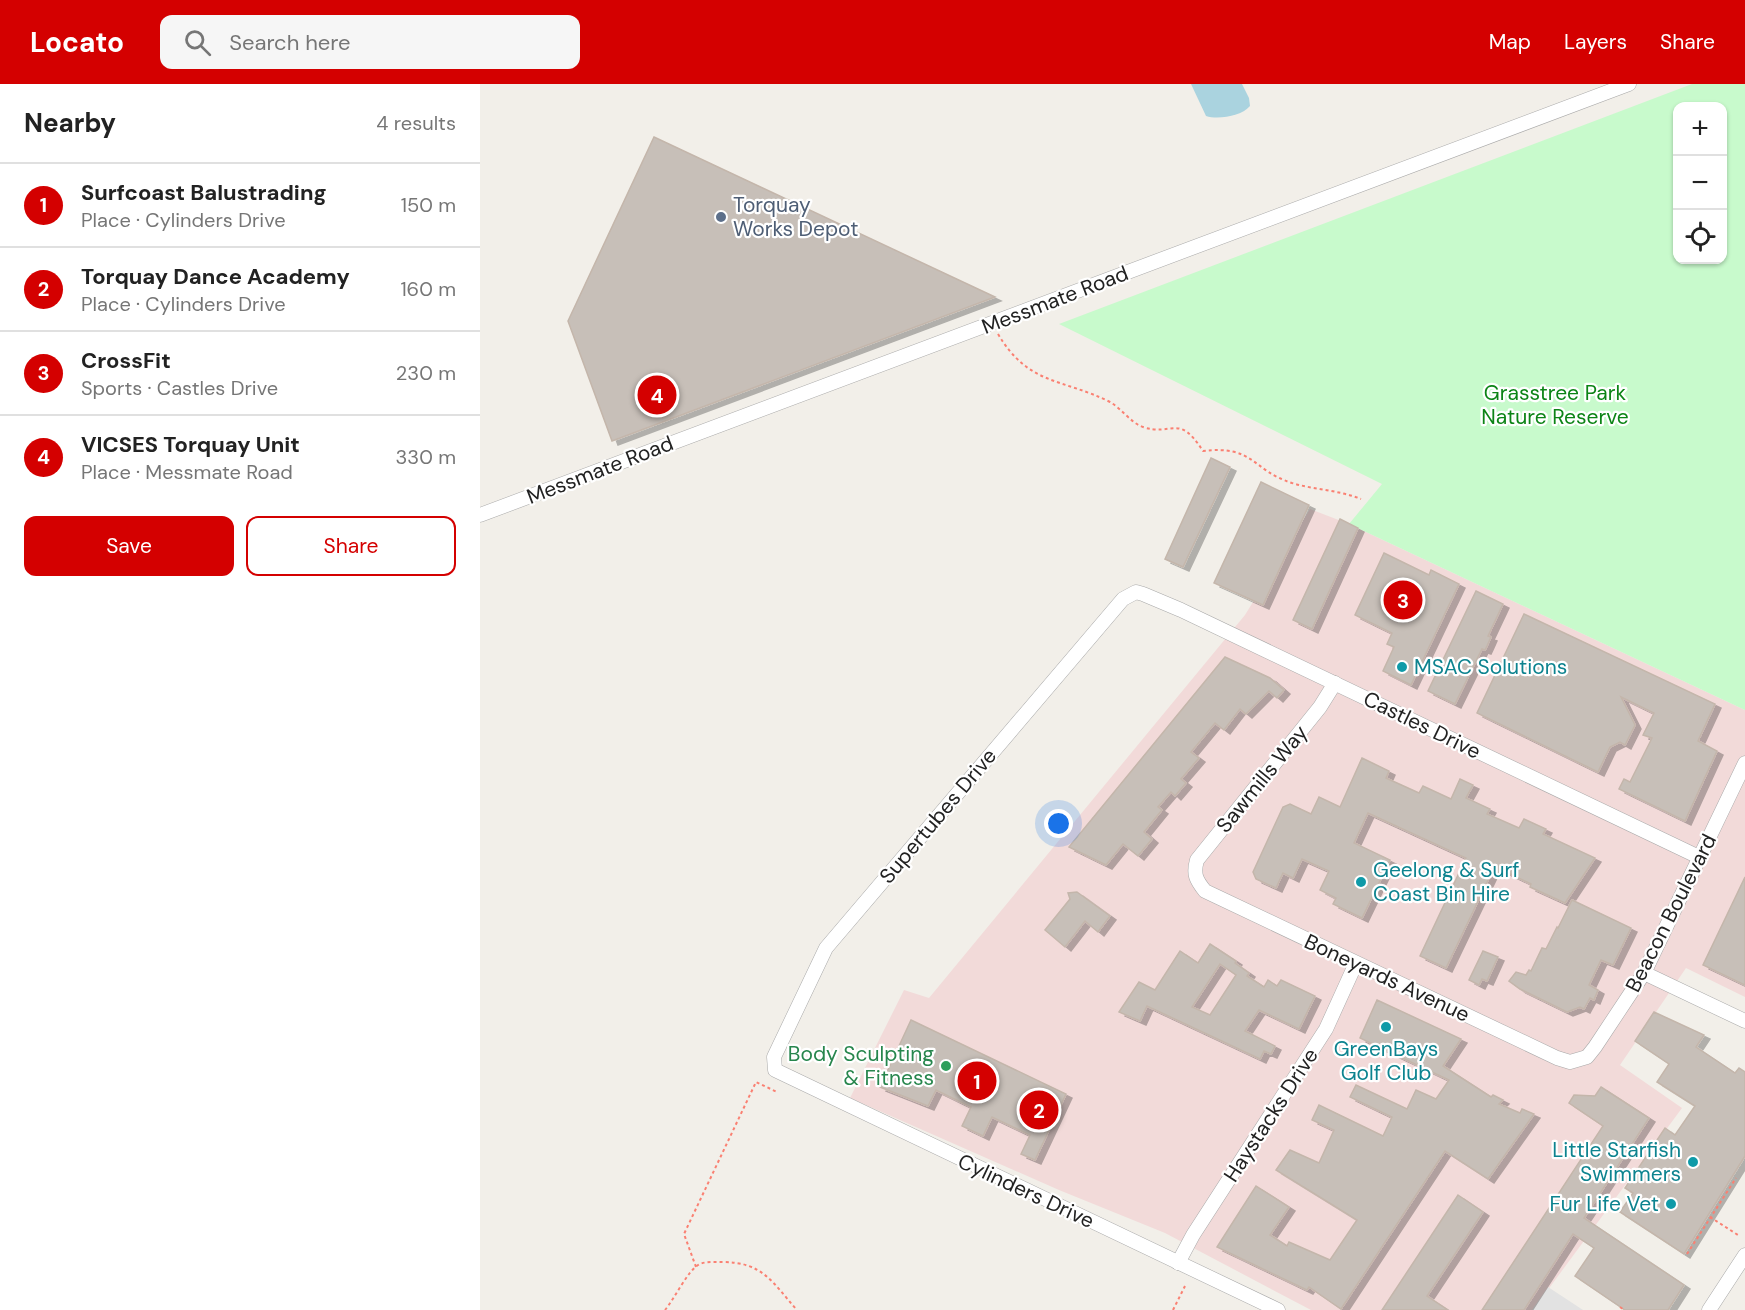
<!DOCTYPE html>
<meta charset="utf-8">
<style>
body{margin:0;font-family:"DM Sans",sans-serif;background:#f6f6f6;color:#222}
.controls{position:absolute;right:18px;top:18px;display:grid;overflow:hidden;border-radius:12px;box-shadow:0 2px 4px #0004}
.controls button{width:54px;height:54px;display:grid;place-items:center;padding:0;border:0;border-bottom:2px solid #e0e0e0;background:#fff;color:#222;font:30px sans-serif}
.you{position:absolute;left:579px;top:740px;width:21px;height:21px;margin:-15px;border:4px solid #fff;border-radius:50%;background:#1a73e8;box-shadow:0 0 0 9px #1a73e833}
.badge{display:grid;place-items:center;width:39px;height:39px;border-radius:50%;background:#d40000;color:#fff;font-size:20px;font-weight:700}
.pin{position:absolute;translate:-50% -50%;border:3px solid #fff;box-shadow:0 2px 6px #0006}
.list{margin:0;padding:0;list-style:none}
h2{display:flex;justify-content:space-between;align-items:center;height:78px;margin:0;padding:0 24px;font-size:26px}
h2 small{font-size:20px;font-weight:400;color:#767676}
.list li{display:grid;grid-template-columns:39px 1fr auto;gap:18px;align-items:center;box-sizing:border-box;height:84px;padding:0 24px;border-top:2px solid #e0e0e0}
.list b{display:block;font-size:22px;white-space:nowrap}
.list p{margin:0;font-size:20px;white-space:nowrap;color:#767676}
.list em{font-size:20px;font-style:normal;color:#767676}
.actions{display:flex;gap:12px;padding:18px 24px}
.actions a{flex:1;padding:14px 0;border:2px solid #d40000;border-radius:12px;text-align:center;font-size:21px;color:#d40000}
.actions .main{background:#d40000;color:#fff}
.icon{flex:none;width:33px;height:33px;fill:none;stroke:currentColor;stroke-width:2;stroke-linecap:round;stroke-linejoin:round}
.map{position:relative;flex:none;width:1265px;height:1226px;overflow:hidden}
header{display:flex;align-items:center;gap:36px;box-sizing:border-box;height:84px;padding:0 30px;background:#d40000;color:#fff}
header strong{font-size:28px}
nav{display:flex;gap:33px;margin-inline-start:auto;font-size:21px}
.search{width:420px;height:54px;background:#f6f6f6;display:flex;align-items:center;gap:15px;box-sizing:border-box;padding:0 21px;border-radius:12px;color:#767676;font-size:22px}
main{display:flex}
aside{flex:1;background:#fff}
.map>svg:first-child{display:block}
.commercial{fill:#f2dad9}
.park{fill:#c8facc;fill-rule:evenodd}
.parking{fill:#e2e2e2}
.water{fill:#aad3df}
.building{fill:#c7bfb8;stroke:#c4b6ab;stroke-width:1.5;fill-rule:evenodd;filter:url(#shadow)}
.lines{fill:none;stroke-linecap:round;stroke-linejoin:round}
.minor-casing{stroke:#a9a9a9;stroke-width:15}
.path{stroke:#fa8072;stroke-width:2;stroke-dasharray:3 3;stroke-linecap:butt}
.minor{stroke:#fff;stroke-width:14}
.service-dot{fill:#5c6f8a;stroke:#fff;stroke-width:2}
.culture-dot{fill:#0f9aa8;stroke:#fff;stroke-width:2}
.leisure-dot{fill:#2e9e5b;stroke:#fff;stroke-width:2}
.labels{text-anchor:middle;stroke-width:4.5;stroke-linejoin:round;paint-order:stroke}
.service-label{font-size:21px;fill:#4e5e75;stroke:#fff;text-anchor:start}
.street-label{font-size:21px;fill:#222;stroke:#fff}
.park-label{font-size:21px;fill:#0c8416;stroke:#fff}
.culture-label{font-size:21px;fill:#0d838f;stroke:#fff;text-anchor:start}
.leisure-label{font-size:21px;fill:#27864d;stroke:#fff;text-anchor:end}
</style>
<header>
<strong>Locato</strong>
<div class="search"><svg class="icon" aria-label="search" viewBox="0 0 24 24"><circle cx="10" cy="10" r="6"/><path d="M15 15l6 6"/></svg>Search here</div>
<nav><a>Map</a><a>Layers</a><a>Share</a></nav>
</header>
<main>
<aside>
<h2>Nearby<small>4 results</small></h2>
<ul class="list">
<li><span class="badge">1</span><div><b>Surfcoast Balustrading</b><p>Place · Cylinders Drive</p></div><em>150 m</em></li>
<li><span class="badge">2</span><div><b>Torquay Dance Academy</b><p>Place · Cylinders Drive</p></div><em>160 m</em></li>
<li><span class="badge">3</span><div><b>CrossFit</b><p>Sports · Castles Drive</p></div><em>230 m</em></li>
<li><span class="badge">4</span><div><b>VICSES Torquay Unit</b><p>Place · Messmate Road</p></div><em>330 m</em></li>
</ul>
<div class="actions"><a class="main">Save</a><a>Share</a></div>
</aside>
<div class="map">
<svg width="1265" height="1226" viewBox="0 0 1265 1226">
<defs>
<filter id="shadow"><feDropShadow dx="6" dy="4" stdDeviation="0" flood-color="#0004"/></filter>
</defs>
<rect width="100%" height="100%" fill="#f2efe9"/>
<path class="commercial" d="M830 425 869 440 1265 626V913L1206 884 1140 981 1202 1024 1053 1226H831L685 1149 579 1106 370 1014 424 906 449 914 765 531Z"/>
<path class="park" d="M1212 0H1265V626L869 440 902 400 579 240ZM1198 22H1242V176H1198Z"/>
<path class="parking" d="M1068 1203 1103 1226H1052Z"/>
<path class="water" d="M711 0H762L769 14 770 22C762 32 738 36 726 32Z"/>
<g class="building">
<path d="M174 53 515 213 132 357 88 237Z"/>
<path d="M731 374 750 383 703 483 685 475Z"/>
<path d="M781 398 829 421 783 521 734 499Z"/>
<path d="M860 435 878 444 832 545 813 536Z"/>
<path d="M904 469 949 491 951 486 979 500 931 601 903 587 914 563 907 560 912 549 875 531Z"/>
<path d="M996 507 1023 520 1008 552 1011 553 1007 562 1005 566 1002 565 975 620 948 607Z"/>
<path d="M1044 530 1235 620 1218 657 1237 667 1205 737 1139 705 1144 695 1150 698 1172 654 1163 651 1174 629 1141 613 1155 641 1145 661 1140 658 1130 663 1118 688 997 629Z"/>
<path d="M745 573 790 594 804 606 797 614 789 607 766 630 760 625 744 646 735 639 711 668 719 674 701 695 706 699 695 712 691 708 678 723 682 726 664 748 672 755 658 772 643 760 626 781 589 763Z"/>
<path d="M882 674 909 687 906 694 939 709 943 702 971 715 980 695 993 701 986 714 1010 725 1007 730 1039 744 1044 735 1066 745 1063 750 1115 774 1085 819 1050 803 1051 800 1020 785 1019 789 1013 786 966 884 940 872 986 774 888 729 874 759 910 776 882 834 853 820 856 814 840 806 849 787 822 775 813 794 803 789 796 804 776 795 773 788 803 723 810 720 831 730 839 713 860 723Z"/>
<path d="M1265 793V901L1223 881Z"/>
<path d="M597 808 630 832 618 848 605 837 585 863 565 846 590 815 588 809Z"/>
<path d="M1092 816 1151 844 1133 881 1121 876 1109 901 1118 906 1114 916 1110 914 1104 925 1100 923 1087 928 1040 905 1029 897 1036 888 1046 891 1049 886 1051 887 1062 864 1066 865 1077 843 1078 844Z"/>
<path d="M730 860 756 877 755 879 769 889 767 892 784 903 788 896 797 902 801 896 835 912 819 945 779 926 765 947 795 962 791 970 784 967 780 975 667 922 660 937 639 928 659 898 675 906 700 867 718 879ZM740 880 756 891 730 931 712 923Z"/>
<path d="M1003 867 1018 873 1007 897 1002 895 999 901 989 896Z"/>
<path d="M897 916 981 955 963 982 1011 1013 1013 1011 1023 1016 1019 1020 1040 1029 1042 1025 1054 1030 1008 1095 965 1067 861 1225 829 1203 827 1206 737 1163 776 1102 809 1123 790 1151 807 1162 809 1158 850 1176 877 1136 796 1086 810 1066 839 1079 854 1046 832 1036 839 1021 903 1052 912 1033 870 1013 876 1001 927 1025 936 1006 956 1015 969 996 880 954Z"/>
<path d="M1174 928 1224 951 1216 963 1255 989 1259 984 1265 988V1072L1204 1170 1140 1128 1153 1109 1145 1104 1185 1044 1195 1051 1215 1022 1177 998 1189 980 1155 957Z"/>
<path d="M431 936 586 1010 555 1076 541 1070 550 1051 512 1033 503 1052 482 1042 491 1023 456 1006 448 1022 400 1003Z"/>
<path d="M1121 1003 1169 1034 1104 1134 1204 1201 1188 1226H1145L1095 1192 1114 1164 1093 1150 1044 1226H1002L1123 1042 1089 1019 1094 1011 1115 1012Z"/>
<path d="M978 1111 1003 1128 947 1212 968 1226H902Z"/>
</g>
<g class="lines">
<defs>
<g id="minor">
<path d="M0 431 1149 0"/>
<path d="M855 599 840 623 717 776C713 790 716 796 725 807L1077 974 1090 978 1107 973 1115 963 1164 889 1265 679"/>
<path d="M1164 889 1265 937"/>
<path d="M698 1179 713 1151 846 945 876 879"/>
<path d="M798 1226 295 986 294 973 346 864 643 515 656 508 663 510 701 526 1221 774"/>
<path d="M1229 1226 1265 1171"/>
</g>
</defs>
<use href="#minor" class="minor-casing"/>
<g class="path">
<path d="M518 250C549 302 582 294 630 318 642 325 651 339 663 343 692 353 698 328 723 367 775 361 771 386 812 399 835 406 859 406 881 415"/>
<path d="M1230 1133 1258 1151"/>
<path d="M1207 1170 1256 1094"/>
<path d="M216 1183 204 1150 276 998 297 1008"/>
<path d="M1140 1223 1144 1226"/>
<path d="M185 1226C195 1214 207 1188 218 1181 225 1177 234 1178 242 1178 283 1178 292 1198 317 1226"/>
<path d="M693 1226 705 1202"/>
</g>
<use href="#minor" class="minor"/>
</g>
<circle class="service-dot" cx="241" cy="133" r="6"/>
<g class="culture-dot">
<circle cx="922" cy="583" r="6"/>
<circle cx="881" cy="798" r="6"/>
<circle cx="906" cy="943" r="6"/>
<circle cx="1213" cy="1078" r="6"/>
<circle cx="1191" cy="1120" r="6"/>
</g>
<circle class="leisure-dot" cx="466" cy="982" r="6"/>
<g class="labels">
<g class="service-label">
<text x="253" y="128">Torquay<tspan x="253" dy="24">Works Depot</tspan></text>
</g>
<g class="street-label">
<text transform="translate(575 216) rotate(-21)" y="7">Messmate Road</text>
<text transform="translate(120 386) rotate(-21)" y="7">Messmate Road</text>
<text transform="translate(942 641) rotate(26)" y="7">Castles Drive</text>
<text transform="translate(782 695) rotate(-51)" y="7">Sawmills Way</text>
<text transform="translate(458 732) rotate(-50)" y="7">Supertubes Drive</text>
<text transform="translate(1191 829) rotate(-63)" y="7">Beacon Boulevard</text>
<text transform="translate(907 894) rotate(25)" y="7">Boneyards Avenue</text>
<text transform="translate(791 1031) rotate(-57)" y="7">Haystacks Drive</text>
<text transform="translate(546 1107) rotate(25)" y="7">Cylinders Drive</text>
</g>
<g class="park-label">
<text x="1075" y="316">Grasstree Park<tspan x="1075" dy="24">Nature Reserve</tspan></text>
</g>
<g class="culture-label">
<text x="934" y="590">MSAC Solutions</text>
<text x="893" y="793">Geelong &amp; Surf<tspan x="893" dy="24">Coast Bin Hire</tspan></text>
<text x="906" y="972" text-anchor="middle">GreenBays<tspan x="906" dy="24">Golf Club</tspan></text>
<text x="1201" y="1073" text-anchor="end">Little Starfish<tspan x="1201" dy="24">Swimmers</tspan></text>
<text x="1179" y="1127" text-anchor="end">Fur Life Vet</text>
</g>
<g class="leisure-label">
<text x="454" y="977">Body Sculpting<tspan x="454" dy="24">&amp; Fitness</tspan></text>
</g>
</g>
</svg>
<div class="controls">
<button>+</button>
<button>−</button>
<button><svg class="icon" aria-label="locate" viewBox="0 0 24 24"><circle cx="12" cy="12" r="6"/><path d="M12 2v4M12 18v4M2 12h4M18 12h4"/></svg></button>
</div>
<div class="you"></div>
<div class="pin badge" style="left:497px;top:997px">1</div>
<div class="pin badge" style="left:559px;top:1026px">2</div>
<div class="pin badge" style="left:923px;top:516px">3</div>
<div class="pin badge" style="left:177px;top:311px">4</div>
</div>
</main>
